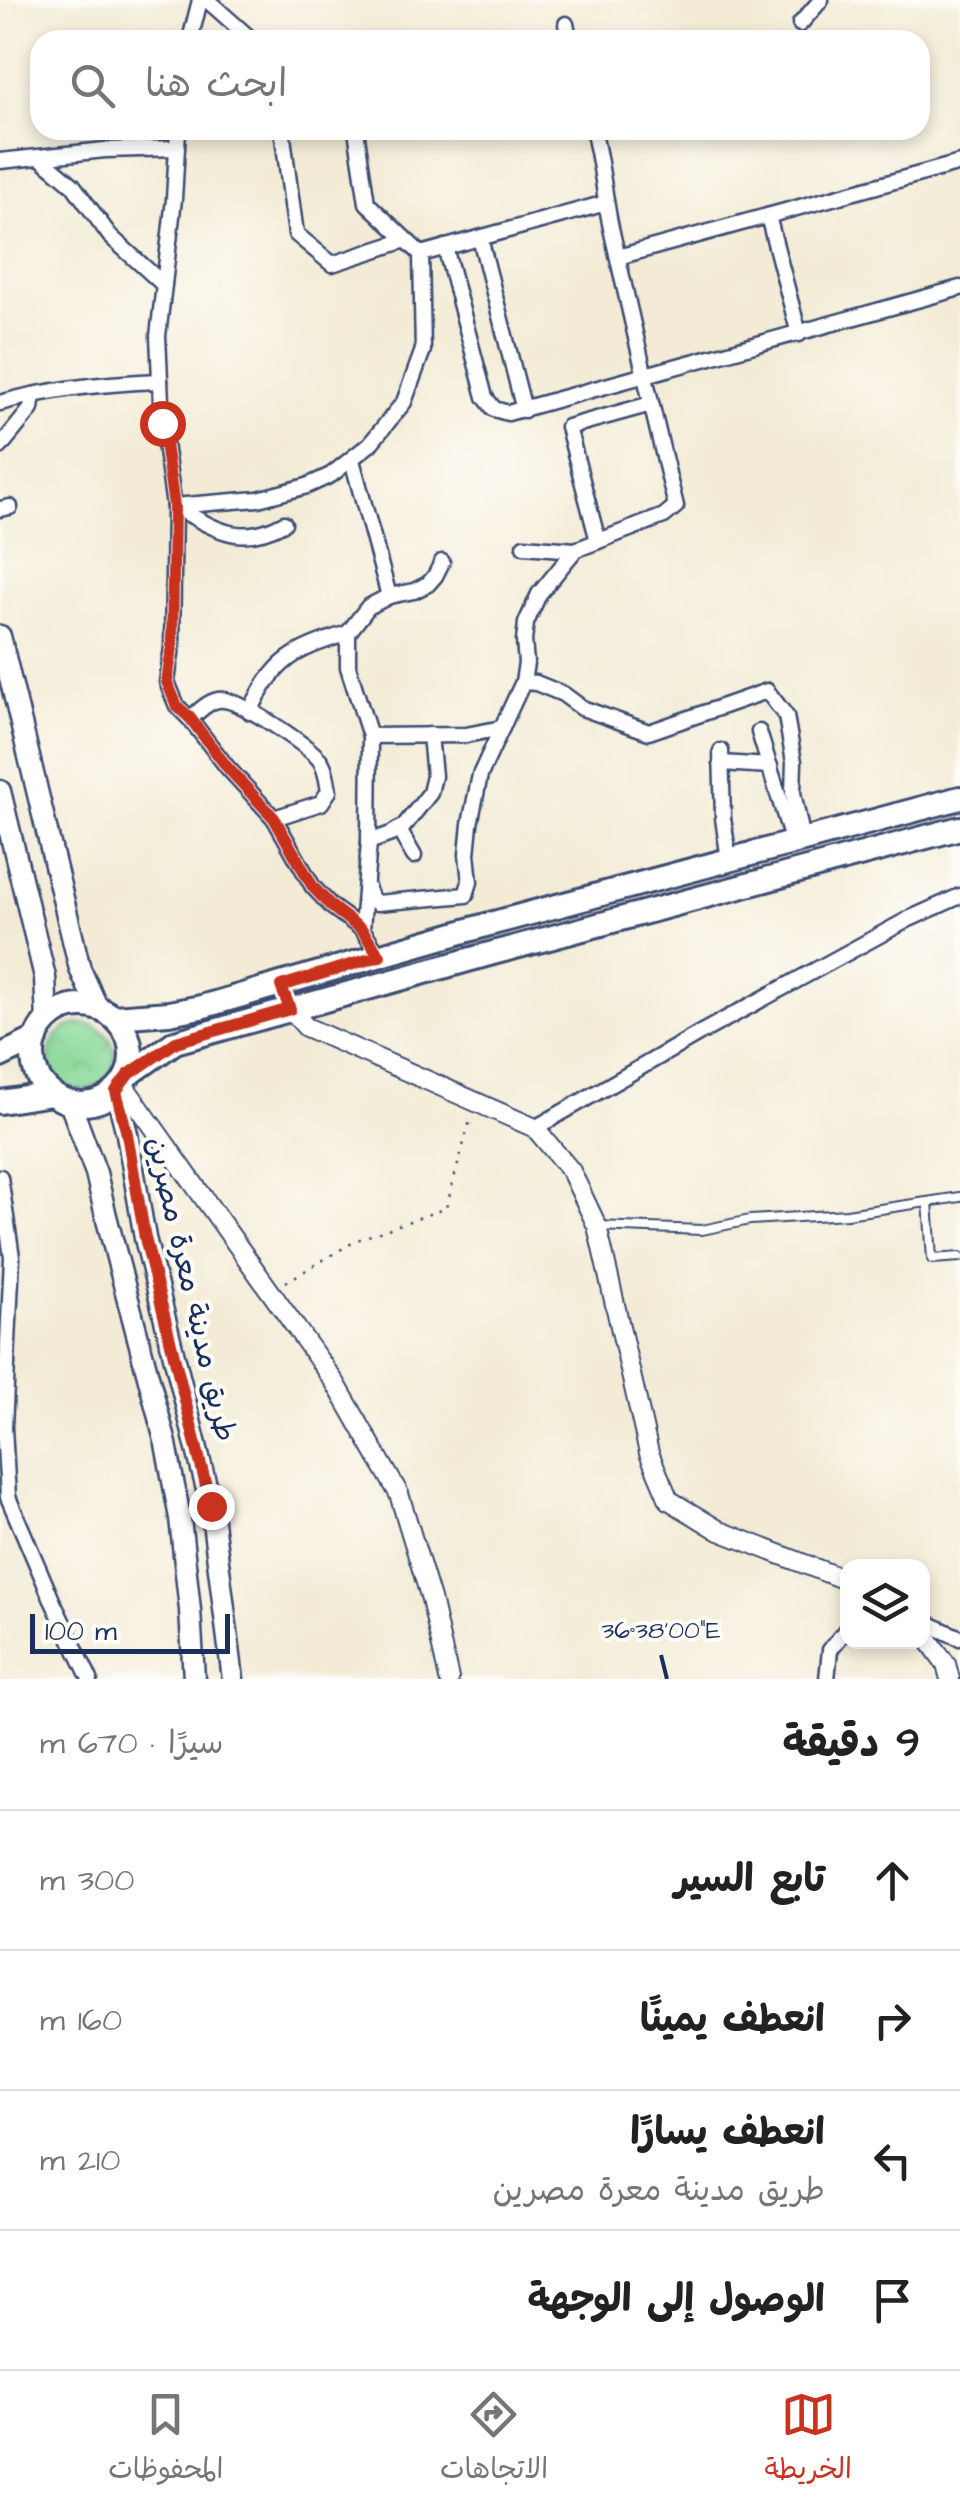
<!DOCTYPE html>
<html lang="ar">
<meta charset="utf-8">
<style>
body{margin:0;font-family:"Architects Daughter","Playpen Sans Arabic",sans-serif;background:#f6f6f6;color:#222;direction:rtl}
.controls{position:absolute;right:30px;bottom:30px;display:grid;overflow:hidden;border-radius:20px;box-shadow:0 5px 15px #0003}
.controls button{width:90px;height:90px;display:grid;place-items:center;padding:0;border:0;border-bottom:2px solid #e0e0e0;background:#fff;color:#222;font:50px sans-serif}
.scale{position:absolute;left:30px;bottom:25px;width:200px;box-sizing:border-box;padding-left:10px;border:5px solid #1b2f5e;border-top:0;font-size:28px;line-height:35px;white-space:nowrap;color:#1b2f5e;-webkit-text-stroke:8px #fdfcf7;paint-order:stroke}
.stop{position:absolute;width:30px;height:30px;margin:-22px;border:8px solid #c8321e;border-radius:50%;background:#fff}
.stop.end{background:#c8321e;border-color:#fff;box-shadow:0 2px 10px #0008}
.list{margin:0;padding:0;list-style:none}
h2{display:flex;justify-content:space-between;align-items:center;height:130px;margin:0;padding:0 40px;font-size:42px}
h2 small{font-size:32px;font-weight:400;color:#767676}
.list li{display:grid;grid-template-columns:65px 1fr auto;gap:30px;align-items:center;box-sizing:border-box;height:140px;padding:0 40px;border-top:2px solid #e0e0e0}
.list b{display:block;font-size:38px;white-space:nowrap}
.list p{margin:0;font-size:32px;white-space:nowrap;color:#767676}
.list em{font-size:32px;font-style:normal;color:#767676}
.icon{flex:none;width:55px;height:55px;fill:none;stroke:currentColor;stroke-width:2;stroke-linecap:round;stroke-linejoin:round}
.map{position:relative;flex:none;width:960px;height:1679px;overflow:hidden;direction:ltr}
.search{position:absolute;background:#fff;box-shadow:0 5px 15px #0003;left:30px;right:30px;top:30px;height:110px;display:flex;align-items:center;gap:25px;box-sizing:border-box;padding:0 35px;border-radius:30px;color:#767676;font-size:38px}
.sheet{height:690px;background:#fff}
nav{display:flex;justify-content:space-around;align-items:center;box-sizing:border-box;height:140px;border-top:2px solid #e0e0e0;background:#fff;font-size:28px;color:#767676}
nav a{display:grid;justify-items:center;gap:5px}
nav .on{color:#c8321e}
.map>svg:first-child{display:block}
.park{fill:url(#park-crowns);stroke:#52847a;stroke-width:2.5}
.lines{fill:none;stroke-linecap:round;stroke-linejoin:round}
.service-casing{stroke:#3b4b70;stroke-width:12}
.minor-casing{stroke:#3b4b70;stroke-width:19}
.tertiary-casing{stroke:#3b4b70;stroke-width:22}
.secondary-casing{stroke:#3b4b70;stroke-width:25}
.primary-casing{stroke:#3b4b70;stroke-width:28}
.path{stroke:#3b4b70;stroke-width:2.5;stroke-dasharray:2.5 8;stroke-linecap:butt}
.service{stroke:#fff;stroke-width:8}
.minor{stroke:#fff;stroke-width:14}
.tertiary{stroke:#fff;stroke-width:18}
.secondary{stroke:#fff;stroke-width:20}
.primary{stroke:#fff;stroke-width:22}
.route{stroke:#c8321e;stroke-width:12}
.ticks{fill:none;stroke:#1b2f5e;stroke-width:4}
.labels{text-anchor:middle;stroke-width:8;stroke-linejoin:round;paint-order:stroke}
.street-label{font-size:30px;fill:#1b2f5e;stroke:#fdfcf7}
.ticks-label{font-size:25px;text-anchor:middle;fill:#1b2f5e;stroke:#fdfcf7;stroke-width:8;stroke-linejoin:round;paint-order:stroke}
</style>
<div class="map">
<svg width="960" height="1679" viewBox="0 0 960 1679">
<defs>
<pattern id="park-crowns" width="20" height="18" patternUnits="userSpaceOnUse" patternTransform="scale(2.5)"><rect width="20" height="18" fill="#88d897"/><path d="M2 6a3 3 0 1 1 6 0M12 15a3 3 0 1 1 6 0" fill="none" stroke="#75ba85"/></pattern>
</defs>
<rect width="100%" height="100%" fill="#fdfcf7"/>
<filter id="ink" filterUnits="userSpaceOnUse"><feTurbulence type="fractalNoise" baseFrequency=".01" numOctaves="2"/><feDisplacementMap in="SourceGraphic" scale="20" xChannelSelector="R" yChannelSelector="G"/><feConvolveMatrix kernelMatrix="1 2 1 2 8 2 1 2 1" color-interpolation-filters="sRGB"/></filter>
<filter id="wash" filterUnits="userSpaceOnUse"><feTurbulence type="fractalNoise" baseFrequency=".0048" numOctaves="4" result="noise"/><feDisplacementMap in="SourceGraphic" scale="40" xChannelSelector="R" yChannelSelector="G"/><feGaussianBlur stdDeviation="2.25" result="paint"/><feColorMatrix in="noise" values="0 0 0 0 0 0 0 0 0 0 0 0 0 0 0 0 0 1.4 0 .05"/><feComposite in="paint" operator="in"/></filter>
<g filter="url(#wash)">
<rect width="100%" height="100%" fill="#f3ebd5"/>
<circle class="park" cx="82" cy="1057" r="33"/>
</g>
<g filter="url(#ink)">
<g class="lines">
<defs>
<g id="service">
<path d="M928 1202 932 1259 960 1257"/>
<path d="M597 1226 702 1230 750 1220 847 1214 960 1197"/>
</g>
<g id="minor">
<path d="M207 0 252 40"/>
<path d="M566 24 570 40"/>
<path d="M800 24 821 0"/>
<path d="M190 40 200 0"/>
<path d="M178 130 174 199 158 336 162 423 174 506 172 647 167 682 177 706 190 719 227 767 274 818 313 887 332 907 362 929 380 956"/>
<path d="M282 130 296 234 332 264 406 240"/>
<path d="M593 130C602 163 604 195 611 228 632 321 653 414 676 506L664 516 575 550 539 594 526 623 524 641 526 663 523 682 536 683 563 694 582 708 649 732 767 691 786 716 794 762 793 793 803 840"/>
<path d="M41 158 73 185 110 236 164 285"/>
<path d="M0 161 105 150 177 148"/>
<path d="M768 216 799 334"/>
<path d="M480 238 524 410"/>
<path d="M445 247 485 397 494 409 508 413 960 288"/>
<path d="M421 254 606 203"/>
<path d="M618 257 960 163"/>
<path d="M0 403C52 388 106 383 160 381"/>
<path d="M0 447 31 409 33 395"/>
<path d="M352 460 389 596"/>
<path d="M174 506 258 499 307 486 331 475 370 444 404 402 423 350 421 254 367 203 356 130"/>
<path d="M174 506C214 528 239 548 284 523"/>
<path d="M0 509 10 507"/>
<path d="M598 541 568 427 651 404"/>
<path d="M524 546 575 550"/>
<path d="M250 712C274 659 295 650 348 633"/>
<path d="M190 719C199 711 211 698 224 700 243 702 307 745 320 760 326 768 327 780 329 791L321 803 274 818"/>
<path d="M759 732 793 843"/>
<path d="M370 736 466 735 502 728"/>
<path d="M721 751 723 818 729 860"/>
<path d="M721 763 770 766"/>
<path d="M399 830 414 856"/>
<path d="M369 842 391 834 404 826 430 793 434 776 430 735"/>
<path d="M367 887 371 898 377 903 466 895 470 882 467 854 470 824 480 775 523 682"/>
<path d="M362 929 369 842 370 736 348 667V633L368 607 389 596 414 591 428 584 435 576 442 562"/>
<path d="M535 1128 702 1032 909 919 960 896"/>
<path d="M0 1177 12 1257 4 1428 8 1497 52 1600 90 1679"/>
<path d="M922 1621 960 1638"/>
<path d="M827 1679 830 1650 848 1627"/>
</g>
<g id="tertiary">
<path d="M281 986 290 1009 306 1027 535 1128 571 1171 597 1226 649 1453 669 1500 720 1531 848 1581"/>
<path d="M122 1083 336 1384 399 1494 431 1599 449 1679"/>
<path d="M922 1631 946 1664 950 1679"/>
</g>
<g id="secondary">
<path d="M0 636 80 969 98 1009"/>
<path d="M0 791 45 977 47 1022"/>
<path d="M116 1091 127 1134 145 1238 211 1506 233 1679"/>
<path d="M70 1103 96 1173 106 1216 166 1444 180 1518 190 1610 194 1679"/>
</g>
<g id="primary">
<circle cx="82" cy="1055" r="49"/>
<path d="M114 1017 169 1013 201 1007 486 925 960 798"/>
<path d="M0 1056 36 1039"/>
<path d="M128 1075 175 1042 493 953 960 828"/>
<path d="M0 1102 52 1094"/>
</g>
</defs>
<use href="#service" class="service-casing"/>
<use href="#minor" class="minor-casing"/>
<use href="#tertiary" class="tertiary-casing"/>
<use href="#secondary" class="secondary-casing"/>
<use href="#primary" class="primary-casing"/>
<path class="path" d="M286 1282 357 1240 446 1208 471 1117"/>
<use href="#service" class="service"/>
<use href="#minor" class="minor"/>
<use href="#tertiary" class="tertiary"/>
<use href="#secondary" class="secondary"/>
<use href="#primary" class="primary"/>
</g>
</g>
<g class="lines" filter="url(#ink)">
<path class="route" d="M162 423 174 506 172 647 167 682 177 706 190 718 227 767 274 818 313 887 332 907 362 930 380 956 281 986 290 1009 176 1042 128 1075 116 1091 127 1134 145 1238 211 1506"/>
</g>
<path class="ticks" d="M661 1655 667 1679"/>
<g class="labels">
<g class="street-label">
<text transform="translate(192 1289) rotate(77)" y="10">طريق مدينة معرة مصرين</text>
</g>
</g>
<g class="ticks-label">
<text x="661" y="1638">36°38'00"E</text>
</g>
</svg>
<div class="controls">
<button><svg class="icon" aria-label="layers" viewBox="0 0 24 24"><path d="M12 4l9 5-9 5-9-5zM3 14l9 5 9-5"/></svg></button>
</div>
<div class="scale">100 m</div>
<div class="stop" style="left:162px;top:423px"></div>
<div class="stop end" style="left:211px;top:1506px"></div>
<div class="search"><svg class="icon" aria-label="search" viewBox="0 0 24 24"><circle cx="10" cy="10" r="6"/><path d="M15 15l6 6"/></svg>ابحث هنا</div>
</div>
<section class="sheet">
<h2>9 دقيقة<small>سيرًا · 670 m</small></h2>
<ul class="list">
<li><svg class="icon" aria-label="ahead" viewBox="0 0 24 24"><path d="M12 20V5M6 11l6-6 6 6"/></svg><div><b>تابع السير</b></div><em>300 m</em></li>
<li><svg class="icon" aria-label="right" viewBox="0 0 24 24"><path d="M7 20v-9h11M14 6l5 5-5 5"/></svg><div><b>انعطف يمينًا</b></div><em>160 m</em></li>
<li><svg class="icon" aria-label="left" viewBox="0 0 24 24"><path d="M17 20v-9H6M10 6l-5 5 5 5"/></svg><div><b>انعطف يسارًا</b><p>طريق مدينة معرة مصرين</p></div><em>210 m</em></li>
<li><svg class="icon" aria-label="arrive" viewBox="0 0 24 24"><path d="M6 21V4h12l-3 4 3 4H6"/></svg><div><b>الوصول إلى الوجهة</b></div></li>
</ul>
</section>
<nav>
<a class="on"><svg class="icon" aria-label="map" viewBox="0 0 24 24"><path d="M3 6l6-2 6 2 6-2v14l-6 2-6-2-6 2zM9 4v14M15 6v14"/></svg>الخريطة</a>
<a><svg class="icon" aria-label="directions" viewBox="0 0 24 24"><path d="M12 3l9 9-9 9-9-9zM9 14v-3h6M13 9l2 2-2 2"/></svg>الاتجاهات</a>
<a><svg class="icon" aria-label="saved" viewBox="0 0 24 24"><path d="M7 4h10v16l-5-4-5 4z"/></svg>المحفوظات</a>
</nav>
